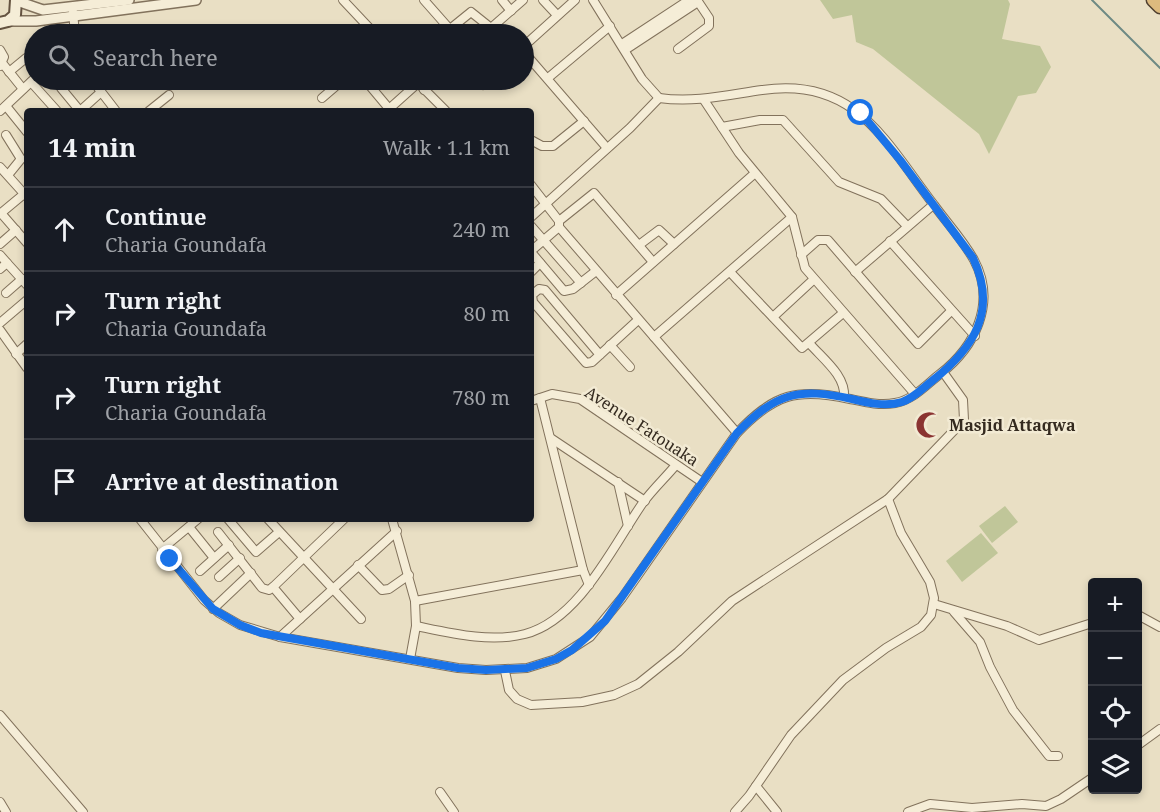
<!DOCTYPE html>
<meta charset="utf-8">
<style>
body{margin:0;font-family:"Noto Serif",serif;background:#20242c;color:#f1f3f6}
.controls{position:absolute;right:18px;bottom:18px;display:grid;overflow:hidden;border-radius:6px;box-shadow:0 3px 9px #0003}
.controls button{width:54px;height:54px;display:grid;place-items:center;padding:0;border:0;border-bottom:2px solid #363941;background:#171b24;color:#f1f3f6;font:30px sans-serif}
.stop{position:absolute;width:18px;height:18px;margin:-14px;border:4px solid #1a73e8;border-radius:50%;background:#fff}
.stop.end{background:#1a73e8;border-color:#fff;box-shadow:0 2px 6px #0008}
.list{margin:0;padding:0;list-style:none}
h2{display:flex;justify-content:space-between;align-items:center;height:78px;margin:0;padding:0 24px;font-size:26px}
h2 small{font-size:20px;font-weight:400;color:#9ea1a6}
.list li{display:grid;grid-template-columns:39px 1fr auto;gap:18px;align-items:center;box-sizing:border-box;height:84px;padding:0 24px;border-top:2px solid #363941}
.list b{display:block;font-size:22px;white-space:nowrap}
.list p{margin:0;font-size:20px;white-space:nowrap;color:#9ea1a6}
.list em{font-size:20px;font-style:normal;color:#9ea1a6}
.icon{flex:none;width:33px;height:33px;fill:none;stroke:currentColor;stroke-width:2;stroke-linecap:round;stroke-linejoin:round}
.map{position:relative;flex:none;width:1160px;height:812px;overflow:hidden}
.search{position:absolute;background:#171b24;box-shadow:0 3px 9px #0003;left:24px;top:24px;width:510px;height:66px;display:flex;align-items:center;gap:15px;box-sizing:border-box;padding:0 21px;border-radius:33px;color:#9ea1a6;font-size:22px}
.panel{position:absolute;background:#171b24;box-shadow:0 3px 9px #0003;left:24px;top:108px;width:510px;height:414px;border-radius:6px}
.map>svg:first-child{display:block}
.green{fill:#c0c699}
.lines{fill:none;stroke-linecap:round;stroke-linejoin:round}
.stream{stroke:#6e8a84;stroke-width:2}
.minor-casing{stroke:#82725c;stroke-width:10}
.tertiary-casing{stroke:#82725c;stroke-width:12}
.secondary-casing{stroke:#645340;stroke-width:14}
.trunk-casing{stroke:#504030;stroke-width:15}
.minor{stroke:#f5edd7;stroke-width:8}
.tertiary{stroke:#f5edd7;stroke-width:9}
.secondary{stroke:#f5edd7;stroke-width:10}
.trunk{stroke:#ddba7e;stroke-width:12}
.route{stroke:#1a73e8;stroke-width:8}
.labels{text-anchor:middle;stroke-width:5;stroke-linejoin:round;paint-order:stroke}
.poi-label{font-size:16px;font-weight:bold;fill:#342a1f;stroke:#f2ead3;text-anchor:start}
.street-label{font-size:16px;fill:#342a1f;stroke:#f2ead3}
</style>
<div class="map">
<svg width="1160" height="812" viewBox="0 0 1160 812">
<rect width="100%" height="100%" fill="#e9dfc4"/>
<g class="green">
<path d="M820 0H1008L1010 4 1002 39 1040 46 1051 67 1036 93 1018 96 989 154 979 134 873 49 856 42 852 15 833 19Z"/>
<path d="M1005 506 1018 522 992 543 979 526Z"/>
<path d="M981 533 998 553 962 582 946 561Z"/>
</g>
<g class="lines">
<path class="stream" d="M1092 0 1160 68"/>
<defs>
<g id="minor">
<path d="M343 0 375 34"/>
<path d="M424 0 454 34"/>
<path d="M502 0 511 11"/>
<path d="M543 0 557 15"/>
<path d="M593 0 642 79 659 98"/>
<path d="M73 12 75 34"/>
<path d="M450 29 471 12 491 28 523 0"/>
<path d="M622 44 689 0"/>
<path d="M524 46 575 0"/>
<path d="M678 49 709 26V18L697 0"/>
<path d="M0 50 4 57 0 66"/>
<path d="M625 50 698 2"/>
<path d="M524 52 607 148"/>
<path d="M3 64 23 89"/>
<path d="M9 72 26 58"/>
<path d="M548 78 610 26"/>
<path d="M92 80 116 111"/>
<path d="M365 80 391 111"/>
<path d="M415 80 446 111"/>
<path d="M475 80 483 85 488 80"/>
<path d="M31 82 57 111"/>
<path d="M61 88 80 111"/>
<path d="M424 90 436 80"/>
<path d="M322 98 343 80"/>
<path d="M704 100 739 153 792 217 805 268 915 394"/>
<path d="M6 106 27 132"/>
<path d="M389 109 418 83"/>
<path d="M0 111 34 79"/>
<path d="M80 111 100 93"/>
<path d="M149 111 169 95"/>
<path d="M722 127 760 120H783L839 182 881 199 907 226"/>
<path d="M6 135 21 159 8 175"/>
<path d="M531 140 542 146H553L584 121"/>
<path d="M0 167 27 197"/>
<path d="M531 185 559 221V227L737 433"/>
<path d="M1 213 27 243"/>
<path d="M0 214 24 194"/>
<path d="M531 217 630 128 659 98"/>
<path d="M559 221 594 193 653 262"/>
<path d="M531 226 581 283"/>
<path d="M890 241 975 336"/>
<path d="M0 244 16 230"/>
<path d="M639 245 659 230 674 244"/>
<path d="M531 251 559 227"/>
<path d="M531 252 564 291 573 289 596 271"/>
<path d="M0 255 7 263"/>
<path d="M801 255 818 240H828L918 344 951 311"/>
<path d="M0 269 7 263 27 285"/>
<path d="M531 272 540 263"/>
<path d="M730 272 802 348 843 313"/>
<path d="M855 272 933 205"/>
<path d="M6 293 22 279"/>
<path d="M616 295 754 174"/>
<path d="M773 317 813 280"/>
<path d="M0 323 27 300"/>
<path d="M0 330 27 368"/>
<path d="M654 337 792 217"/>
<path d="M810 344C823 359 846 376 844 397"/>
<path d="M610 345 630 367"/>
<path d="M16 354 27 344"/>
<path d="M600 355 545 290 539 289 532 295 533 302 586 363 592 362 638 320"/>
<path d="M540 398 583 570 589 585"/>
<path d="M531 401 552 394 580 399 702 482"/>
<path d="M552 439 645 501"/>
<path d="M618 482 628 526"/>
<path d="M140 519 204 600 219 613 240 625 280 637 458 668 486 670 527 668 556 659 590 637 622 598 737 433C774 394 797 387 850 399 864 402 880 406 895 403 913 400 926 385 940 374 975 347 997 303 974 260 963 240 947 223 934 205 885 141 855 76 762 90 727 95 695 103 659 98"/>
<path d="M228 519 256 552 279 532"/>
<path d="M268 519 361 619"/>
<path d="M392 519 415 601 416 626 410 659"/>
<path d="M189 527 214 558"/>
<path d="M218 532 262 588 269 590 273 587"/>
<path d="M162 549 198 519"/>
<path d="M358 565 382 590 389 589 409 575"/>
<path d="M200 571 229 545"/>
<path d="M219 577 240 558"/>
<path d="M415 601 583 570"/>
<path d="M934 604 1007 626 1039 640 1092 623"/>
<path d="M213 609 251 573"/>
<path d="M954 612 980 642 990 667 1013 710 1049 756H1058"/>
<path d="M1138 615 1160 627"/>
<path d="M300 619 273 587 344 519"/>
<path d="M416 626C450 633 490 643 525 634 579 620 613 546 642 504 652 490 665 478 675 466"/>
<path d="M280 637 397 531"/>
<path d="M505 671 509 690 517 699 531 705 582 702 614 695 638 684 678 652 732 601 888 499 964 420 963 400 943 372"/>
<path d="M0 715 83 812"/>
<path d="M1138 745 1160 729"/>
<path d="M756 786 777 812"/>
<path d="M440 792 454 812"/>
<path d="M0 802 6 812"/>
<path d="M735 812 749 796 791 735 843 680 886 648 921 627 931 615 934 598 930 582 901 533 888 499"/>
<path d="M908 812 930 804 972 808 1022 804 1046 806 1061 799 1092 778"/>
</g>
<g id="tertiary">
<path d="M17 1 43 10 129 0"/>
<path d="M8 21H36L196 0"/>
</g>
<path id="secondary" d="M0 23 8 21 15 15 16 0"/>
<path id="trunk" d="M1153 0 1160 7"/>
</defs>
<use href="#minor" class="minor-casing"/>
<use href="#tertiary" class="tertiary-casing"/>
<use href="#secondary" class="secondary-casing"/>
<use href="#trunk" class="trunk-casing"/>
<use href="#minor" class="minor"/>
<use href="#tertiary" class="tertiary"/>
<use href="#secondary" class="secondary"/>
<use href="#trunk" class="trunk"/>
</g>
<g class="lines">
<path class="route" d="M170 559 213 609 240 625 261 633 458 668 486 670 527 668 556 659 572 650 605 621 737 433C776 393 798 387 852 399 868 403 886 407 902 402 914 398 923 388 932 381 974 348 998 311 973 258L900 160 861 113"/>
</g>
<defs>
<symbol id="mosque-bare" viewBox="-9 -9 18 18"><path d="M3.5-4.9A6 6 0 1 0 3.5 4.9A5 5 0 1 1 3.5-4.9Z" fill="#8b3432" stroke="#f2ead3" stroke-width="2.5" paint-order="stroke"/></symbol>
</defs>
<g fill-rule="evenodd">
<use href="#mosque-bare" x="910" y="406" width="38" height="38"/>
</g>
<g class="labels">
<g class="poi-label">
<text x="949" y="431">Masjid Attaqwa</text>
</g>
<g class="street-label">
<text transform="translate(642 426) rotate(33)" y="6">Avenue Fatouaka</text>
</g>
</g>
</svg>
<div class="controls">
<button>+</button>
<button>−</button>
<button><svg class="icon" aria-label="locate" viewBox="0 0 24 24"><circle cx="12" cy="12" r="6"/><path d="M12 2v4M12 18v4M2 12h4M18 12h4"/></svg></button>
<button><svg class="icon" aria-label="layers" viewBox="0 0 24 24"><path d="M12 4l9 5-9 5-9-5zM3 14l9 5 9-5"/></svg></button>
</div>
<div class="stop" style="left:861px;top:113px"></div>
<div class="stop end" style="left:170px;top:559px"></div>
<div class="search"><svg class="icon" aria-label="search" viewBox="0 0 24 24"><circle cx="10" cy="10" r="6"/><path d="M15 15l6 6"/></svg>Search here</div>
<section class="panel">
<h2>14 min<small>Walk · 1.1 km</small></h2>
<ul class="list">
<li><svg class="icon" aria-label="ahead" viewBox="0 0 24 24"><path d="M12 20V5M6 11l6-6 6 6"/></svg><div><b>Continue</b><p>Charia Goundafa</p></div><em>240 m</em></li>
<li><svg class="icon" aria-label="right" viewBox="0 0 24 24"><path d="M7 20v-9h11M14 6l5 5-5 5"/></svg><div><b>Turn right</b><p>Charia Goundafa</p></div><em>80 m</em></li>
<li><svg class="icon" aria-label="right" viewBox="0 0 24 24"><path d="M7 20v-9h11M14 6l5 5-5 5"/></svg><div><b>Turn right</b><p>Charia Goundafa</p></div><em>780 m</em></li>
<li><svg class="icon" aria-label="arrive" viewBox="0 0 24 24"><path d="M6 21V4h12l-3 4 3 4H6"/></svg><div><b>Arrive at destination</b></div></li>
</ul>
</section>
</div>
